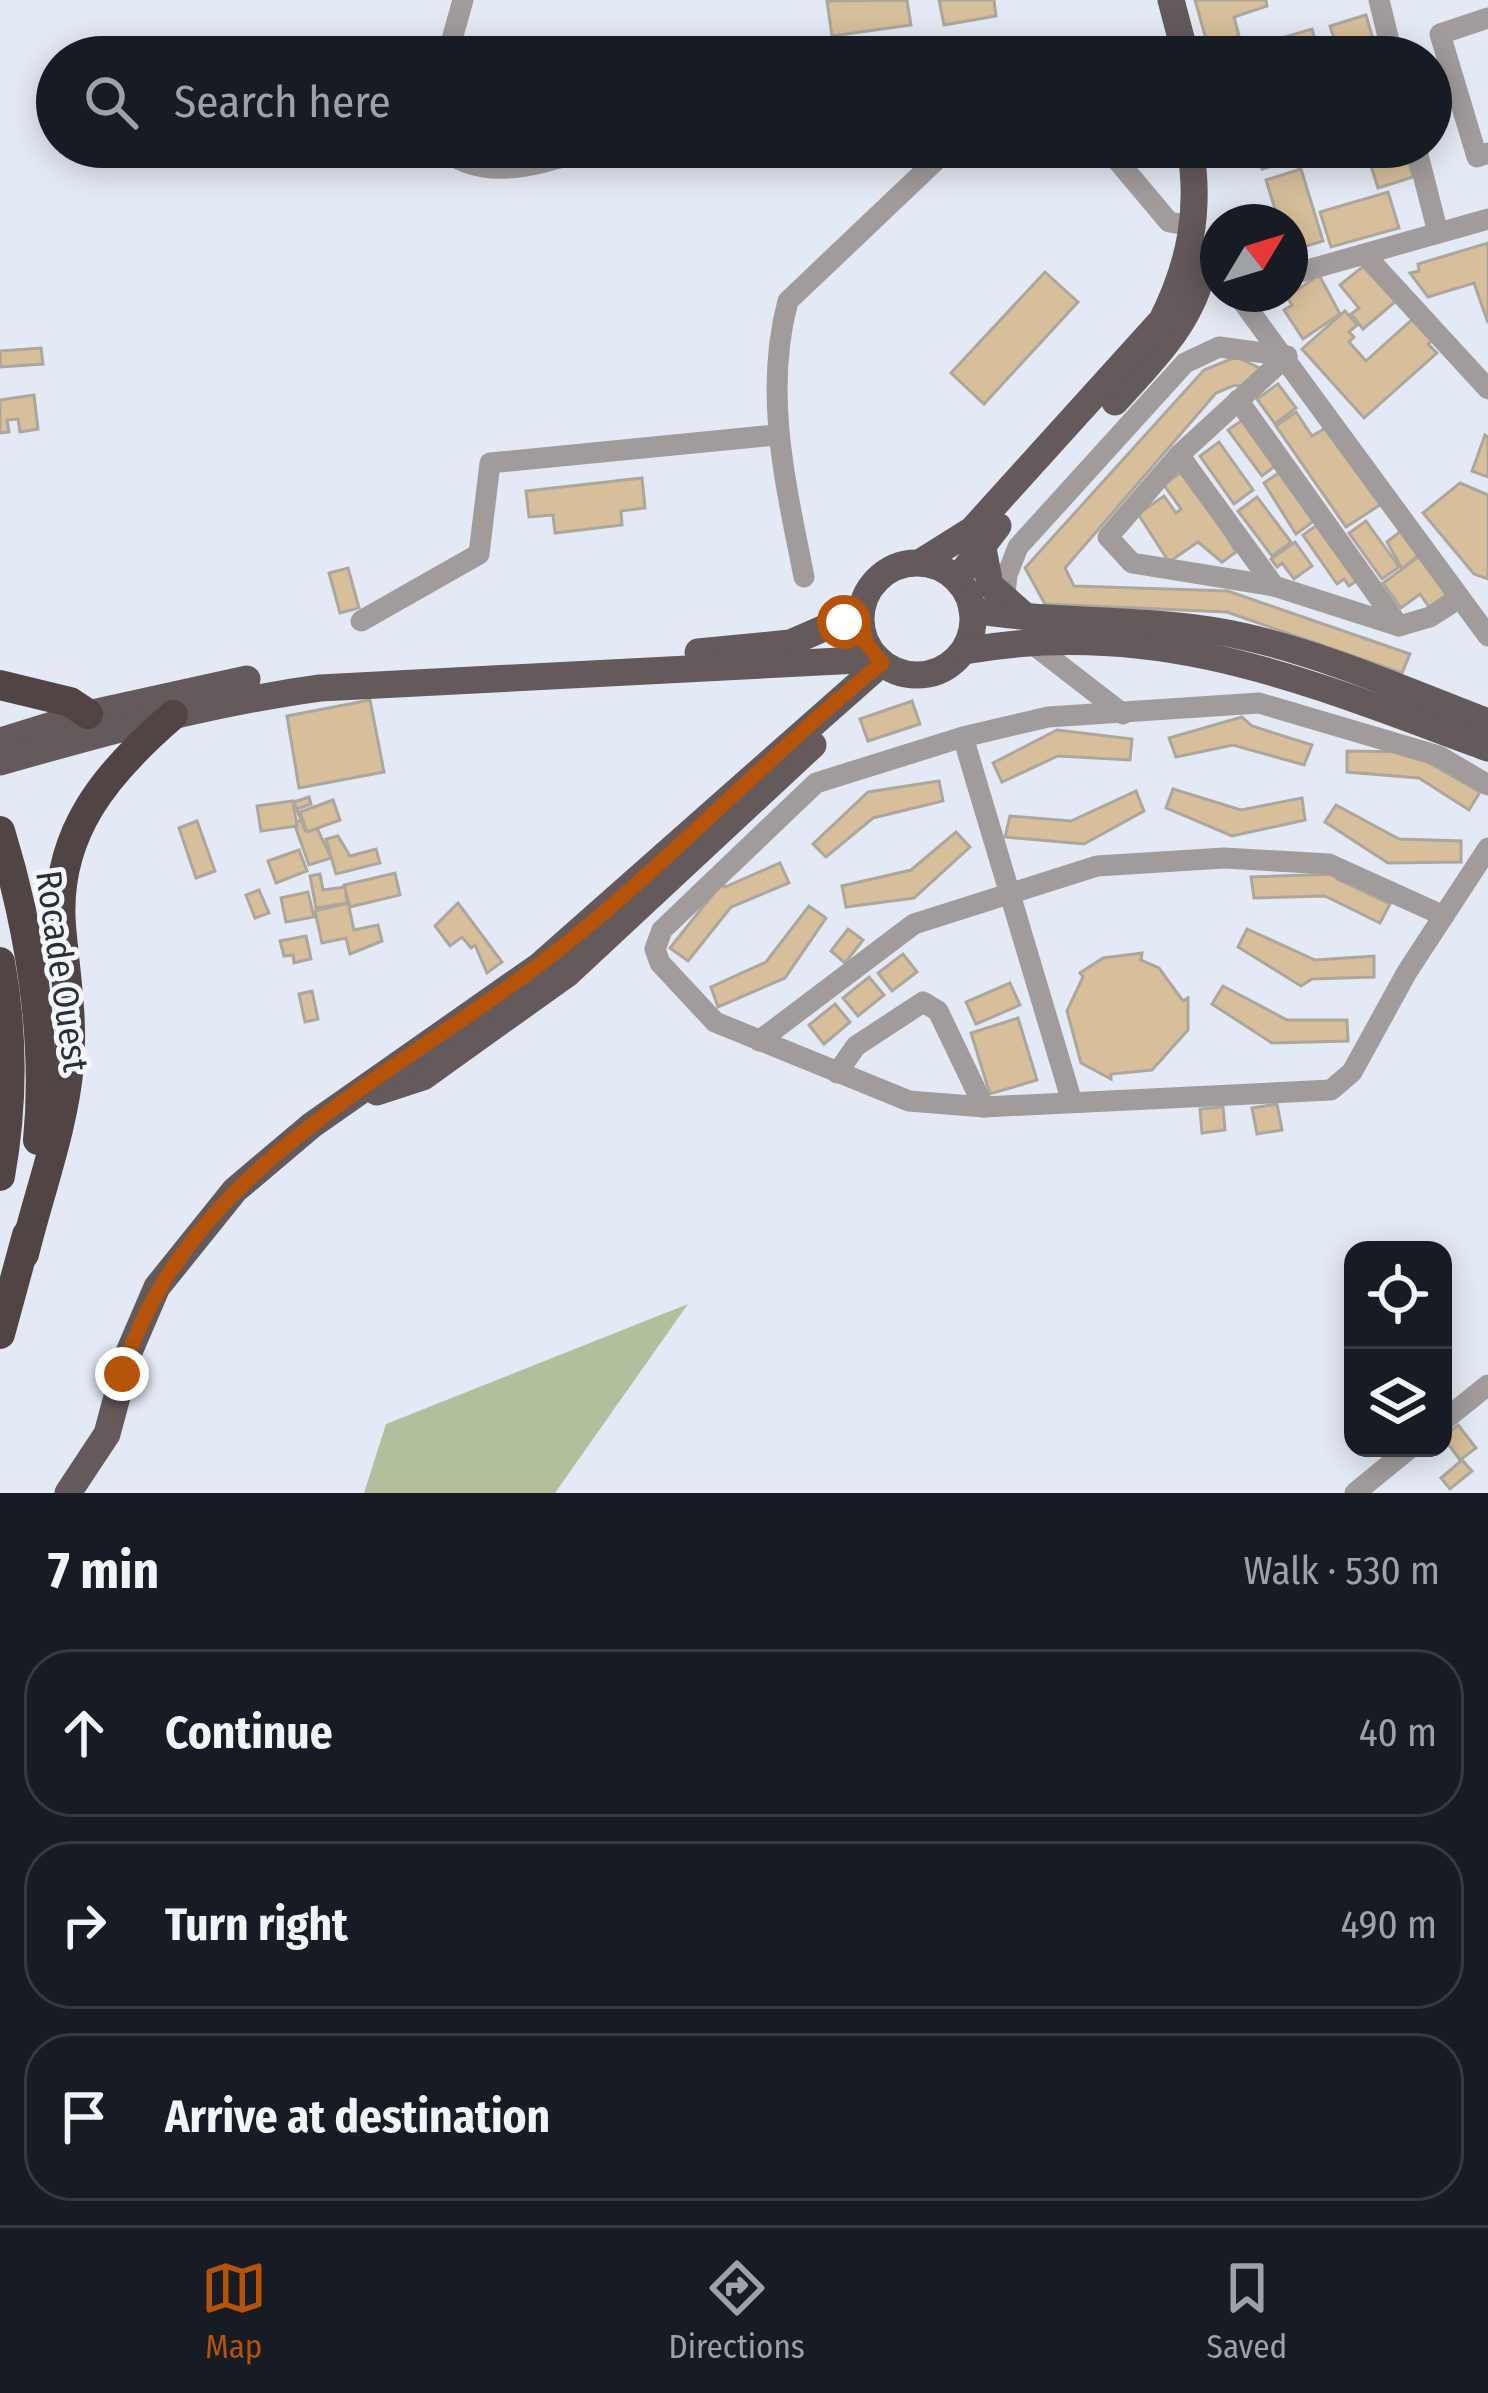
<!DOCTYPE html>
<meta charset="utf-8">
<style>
body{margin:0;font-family:"Fira Sans Condensed",sans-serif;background:#20242c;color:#f1f3f6}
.controls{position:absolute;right:36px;bottom:36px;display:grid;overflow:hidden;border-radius:24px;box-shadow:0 6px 30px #0003}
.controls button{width:108px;height:108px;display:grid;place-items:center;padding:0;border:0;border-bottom:3px solid #363941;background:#171b24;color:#f1f3f6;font:60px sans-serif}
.compass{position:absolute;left:1200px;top:204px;width:108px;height:108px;border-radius:50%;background:#171b24;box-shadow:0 6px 30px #0003;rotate:52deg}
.stop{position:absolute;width:36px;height:36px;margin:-27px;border:9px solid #b45309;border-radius:50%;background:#fff}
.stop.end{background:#b45309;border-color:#fff;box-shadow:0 3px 12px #0008}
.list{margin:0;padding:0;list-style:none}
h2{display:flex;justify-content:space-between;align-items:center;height:156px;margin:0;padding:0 48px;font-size:51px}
h2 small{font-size:39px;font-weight:400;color:#9ea1a6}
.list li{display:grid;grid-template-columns:78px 1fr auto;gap:36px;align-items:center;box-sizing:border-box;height:168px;margin:0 24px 24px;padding:0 24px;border:3px solid #363941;border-radius:48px}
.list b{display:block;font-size:45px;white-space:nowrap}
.list em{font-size:39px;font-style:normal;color:#9ea1a6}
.icon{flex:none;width:66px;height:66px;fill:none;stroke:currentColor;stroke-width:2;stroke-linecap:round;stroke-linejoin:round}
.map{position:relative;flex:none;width:1488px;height:1493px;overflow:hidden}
.search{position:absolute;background:#171b24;box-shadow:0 6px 30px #0003;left:36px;right:36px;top:36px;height:132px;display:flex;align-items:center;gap:30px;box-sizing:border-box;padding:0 42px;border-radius:66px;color:#9ea1a6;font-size:45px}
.sheet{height:732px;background:#171b24}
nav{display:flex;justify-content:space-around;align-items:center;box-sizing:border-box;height:168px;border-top:3px solid #363941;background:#171b24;font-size:33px;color:#9ea1a6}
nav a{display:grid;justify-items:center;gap:6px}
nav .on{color:#b45309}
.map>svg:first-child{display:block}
.green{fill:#b1bf9c}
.building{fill:#d6bf9a;stroke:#ada69c;stroke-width:3}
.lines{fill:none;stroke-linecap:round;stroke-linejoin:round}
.minor{stroke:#a19b9b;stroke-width:21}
.major{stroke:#655a5b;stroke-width:27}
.highway{stroke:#504445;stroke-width:30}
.route{stroke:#b45309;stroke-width:15}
.labels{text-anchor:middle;stroke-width:10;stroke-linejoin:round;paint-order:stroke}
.street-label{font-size:36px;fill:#2c2e32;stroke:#f4f7fe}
</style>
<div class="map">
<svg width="1488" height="1493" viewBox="0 0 1488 1493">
<rect width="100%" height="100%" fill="#e4eaf5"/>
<path class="green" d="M688 1304 555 1493H364L386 1424Z"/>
<g class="building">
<path d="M907 0 911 25 832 36 827 1Z"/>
<path d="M939 0H994L996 16 944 25Z"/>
<path d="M1195 0H1266L1267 6 1234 17 1239 36 1208 46Z"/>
<path d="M1366 15 1378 57H1340L1330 26Z"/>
<path d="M1312 29 1320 57H1247L1244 49Z"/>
<path d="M1255 147H1294L1297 158 1262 169Z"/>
<path d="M1365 147H1404L1413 177 1378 188Z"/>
<path d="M1301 169 1323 241 1290 251V222H1279L1266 180Z"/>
<path d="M1388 192 1399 228 1331 247 1320 212Z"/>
<path d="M1488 243V323L1474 283 1428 297 1410 273 1419 271 1418 264Z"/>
<path d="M1366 264 1396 301 1363 329 1351 314 1359 308 1340 285Z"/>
<path d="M1045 272 1078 302 984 404 951 373Z"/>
<path d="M1319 275 1340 314 1303 339 1284 310 1292 305 1287 297Z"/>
<path d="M1345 311 1357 325 1349 332 1354 337 1349 342 1366 361 1416 316 1439 335 1428 344 1437 353 1364 418 1302 349Z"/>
<path d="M41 348 43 364 0 367V351Z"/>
<path d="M1236 357 1264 370 1250 388 1235 385 1216 393 1065 568 1074 586 1228 591 1410 654 1402 673 1227 612 1045 604 1025 568 1204 370Z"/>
<path d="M1278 384 1296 408 1275 424 1257 399Z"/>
<path d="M34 395 38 429 20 432 18 419 7 420 9 432 0 433V400Z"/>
<path d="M1296 412 1312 436 1332 424 1386 501 1346 527 1276 426Z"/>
<path d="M1244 419 1278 464 1262 476 1228 430Z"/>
<path d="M1485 435 1488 437V477L1472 471Z"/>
<path d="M1219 442 1253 490 1234 504 1200 456Z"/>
<path d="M1186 468 1236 552 1222 562 1198 542 1169 562 1138 514 1164 496 1176 513 1181 509 1164 485Z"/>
<path d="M1283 470 1318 518 1296 534 1264 483Z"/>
<path d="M642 478 645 508 621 511 622 525 555 533 553 515 529 517 526 491Z"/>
<path d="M1460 483 1488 495V579L1474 574 1423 513Z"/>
<path d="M1257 497 1291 542 1272 556 1238 511Z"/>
<path d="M1366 521 1399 567 1382 579 1349 533Z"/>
<path d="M1321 522 1361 578 1349 586 1344 579 1337 584 1303 535Z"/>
<path d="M1402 530 1421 553 1402 569 1387 542Z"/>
<path d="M1295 542 1312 566 1294 579 1282 563 1277 567 1271 559Z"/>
<path d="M1421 555 1449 593 1429 607 1420 594 1401 608 1383 583Z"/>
<path d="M348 568 359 608 340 613 329 573Z"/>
<path d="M370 700 384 772 299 788 287 716Z"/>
<path d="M912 701 920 724 868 741 860 719Z"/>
<path d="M1242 717 1252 726 1312 745 1304 765 1233 745 1176 757 1169 738Z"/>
<path d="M1057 730 1132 739 1130 760 1058 756 1002 782 993 763Z"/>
<path d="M1347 751 1410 752 1480 792 1469 810 1419 778 1347 772Z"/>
<path d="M939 781 943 801 873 818 826 857 813 844 868 792Z"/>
<path d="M1173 789 1241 810 1302 798 1305 820 1232 836 1166 808Z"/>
<path d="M1136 791 1144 811 1084 844 1005 837 1010 816 1071 821Z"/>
<path d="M309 797 311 804 297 809 305 830 316 826 331 858 309 865 294 823 301 820 294 802Z"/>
<path d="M333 800 340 820 307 832 300 812Z"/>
<path d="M293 801 297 826 261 831 257 806Z"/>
<path d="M1336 805 1399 839 1461 841V862L1388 863 1325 822Z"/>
<path d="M197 821 215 871 196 878 179 828Z"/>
<path d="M956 832 970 847 914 898 846 907 842 886 911 870Z"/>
<path d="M338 836 350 856 376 849 380 863 336 874 326 839Z"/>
<path d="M299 850 307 871 276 883 268 861Z"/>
<path d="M780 863 789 883 731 907 688 961 670 948 722 883 725 887Z"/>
<path d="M395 873 400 895 350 907 344 885Z"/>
<path d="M320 874 323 890 345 887 347 903 316 908 310 876Z"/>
<path d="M1338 874 1337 879 1390 904 1380 923 1325 896 1254 898 1251 877Z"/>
<path d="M259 890 269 913 255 918 246 895Z"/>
<path d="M308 892 314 917 286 922 281 898Z"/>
<path d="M348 903 354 930 378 925 382 941 350 954 346 938 322 943 315 911Z"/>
<path d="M458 903 502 962 487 973 475 945 471 948 462 937 450 946 435 926Z"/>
<path d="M809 906 826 918 785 978 718 1007 711 987 766 962Z"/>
<path d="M848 929 863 940 845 963 831 951Z"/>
<path d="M1247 929 1315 960 1374 956V977L1312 979 1301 986 1238 947Z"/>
<path d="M306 936 311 959 294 963 293 955 284 956 280 941Z"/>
<path d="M1142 953 1141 960 1159 968 1183 1001 1188 998V1030L1152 1070 1111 1074V1079L1081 1063 1067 1011 1083 977 1080 973 1103 958Z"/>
<path d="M903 954 917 972 892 991 878 973Z"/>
<path d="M869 977 884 995 858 1016 843 998Z"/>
<path d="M1010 983 1020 1005 976 1024 966 1002Z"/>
<path d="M1223 986 1287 1020H1347L1348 1041 1272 1043 1212 1004Z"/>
<path d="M312 991 318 1019 305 1022 299 994Z"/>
<path d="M835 1004 850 1022 824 1044 809 1025Z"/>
<path d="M1018 1018 1037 1080 990 1094 971 1033Z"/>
<path d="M1277 1104 1282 1130 1257 1134 1252 1108Z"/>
<path d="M1223 1107 1225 1130 1202 1133 1200 1109Z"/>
<path d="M1458 1425 1476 1448 1460 1460 1443 1437Z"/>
<path d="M1462 1460 1472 1471 1450 1489 1441 1478Z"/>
</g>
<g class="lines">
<g class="minor">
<path d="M1379 0 1393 57"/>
<path d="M1488 18 1440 34 1477 157 1488 153"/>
<path d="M447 57 463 0"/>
<path d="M441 147C485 187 547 161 597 147"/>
<path d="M1106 147 1169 222 1194 226"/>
<path d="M1416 147 1438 233"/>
<path d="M1364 254 1488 389"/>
<path d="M1290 275 1488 219"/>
<path d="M1237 294 1488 636"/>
<path d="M1287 356 1179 455 1108 537 1132 563 1274 586 1399 626 1430 617 1458 599"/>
<path d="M1238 400 1399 626"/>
<path d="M1179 455 1274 586"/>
<path d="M804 577C786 485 763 394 788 301L950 147"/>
<path d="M1004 602 1007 575 1018 547 1185 363 1219 347 1287 356"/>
<path d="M361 621 479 554 490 463 776 435"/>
<path d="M1030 642 1123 714"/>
<path d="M963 737 1072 1102"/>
<path d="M1488 785 1439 756 1259 703 1048 717 963 737 816 783 662 930 655 949 660 963 715 1022 909 1101 984 1107 1331 1090 1352 1072 1407 972 1488 848"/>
<path d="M759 1041 914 924 1097 866 1224 858 1329 864 1444 916"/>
<path d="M837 1073 856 1046 923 1002 938 1011 984 1107"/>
<path d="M1443 1421 1488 1385"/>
<path d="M1355 1493 1410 1448"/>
</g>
<g class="major">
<path d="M1171 0 1186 57"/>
<path d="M1115 402C1153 360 1193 322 1204 265"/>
<path d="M982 543 990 585 1024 615"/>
<path d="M921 562 972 530 1162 320C1190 264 1201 210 1190 147"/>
<circle cx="917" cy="619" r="56"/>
<path d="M957 579 998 526"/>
<path d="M972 610C1063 625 1156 616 1246 637 1329 656 1409 692 1488 722"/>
<path d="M964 651C1159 616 1310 683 1488 748"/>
<path d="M698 652 790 643 861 612"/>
<path d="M0 741 88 714 247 679"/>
<path d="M0 762C106 732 210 703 320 688L878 659"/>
<path d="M377 1092 423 1077 567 974 813 745"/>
<path d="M68 1493 107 1434 129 1352 157 1287 235 1190 312 1125 539 966 882 663"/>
</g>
<g class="highway">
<path d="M0 685 70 702 88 714"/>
<path d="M0 831C30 928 48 1039 38 1140"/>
<path d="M0 962C13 1034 13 1104 0 1176"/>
<path d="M24 1254C39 1193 64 1126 69 1064 73 1017 65 973 61 926 54 833 107 772 173 715"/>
<path d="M0 1334 27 1235"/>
</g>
</g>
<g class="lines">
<path class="route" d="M122 1374C187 1159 415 1069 577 935 682 849 776 749 882 663L866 643 861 612 844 622"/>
</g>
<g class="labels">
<g class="street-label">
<text transform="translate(63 971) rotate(82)" y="13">Rocade Ouest</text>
</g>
</g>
</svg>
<div class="controls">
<button><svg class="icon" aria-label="locate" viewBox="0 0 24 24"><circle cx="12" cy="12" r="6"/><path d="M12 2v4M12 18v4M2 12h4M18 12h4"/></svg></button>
<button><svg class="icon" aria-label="layers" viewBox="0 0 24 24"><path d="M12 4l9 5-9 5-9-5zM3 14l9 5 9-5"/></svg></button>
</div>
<svg class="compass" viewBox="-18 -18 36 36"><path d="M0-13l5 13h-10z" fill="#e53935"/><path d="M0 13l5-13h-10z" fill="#9ea1a6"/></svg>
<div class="stop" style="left:844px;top:622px"></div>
<div class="stop end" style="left:122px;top:1374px"></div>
<div class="search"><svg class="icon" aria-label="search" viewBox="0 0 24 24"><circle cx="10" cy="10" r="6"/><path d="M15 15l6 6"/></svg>Search here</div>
</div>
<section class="sheet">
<h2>7 min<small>Walk · 530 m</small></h2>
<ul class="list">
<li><svg class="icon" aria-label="ahead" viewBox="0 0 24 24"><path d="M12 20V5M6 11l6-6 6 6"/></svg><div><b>Continue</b></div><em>40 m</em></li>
<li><svg class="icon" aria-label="right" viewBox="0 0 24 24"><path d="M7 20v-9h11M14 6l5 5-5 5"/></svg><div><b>Turn right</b></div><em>490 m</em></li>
<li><svg class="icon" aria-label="arrive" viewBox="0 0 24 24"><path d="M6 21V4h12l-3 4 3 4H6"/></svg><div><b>Arrive at destination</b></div></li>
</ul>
</section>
<nav>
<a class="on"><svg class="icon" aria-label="map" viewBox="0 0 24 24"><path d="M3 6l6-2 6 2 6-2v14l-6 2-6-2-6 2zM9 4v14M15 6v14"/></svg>Map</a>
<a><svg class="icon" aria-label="directions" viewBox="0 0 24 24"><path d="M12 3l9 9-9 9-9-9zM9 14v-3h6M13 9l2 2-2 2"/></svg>Directions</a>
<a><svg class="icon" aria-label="saved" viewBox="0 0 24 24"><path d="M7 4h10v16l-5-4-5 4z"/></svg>Saved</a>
</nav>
